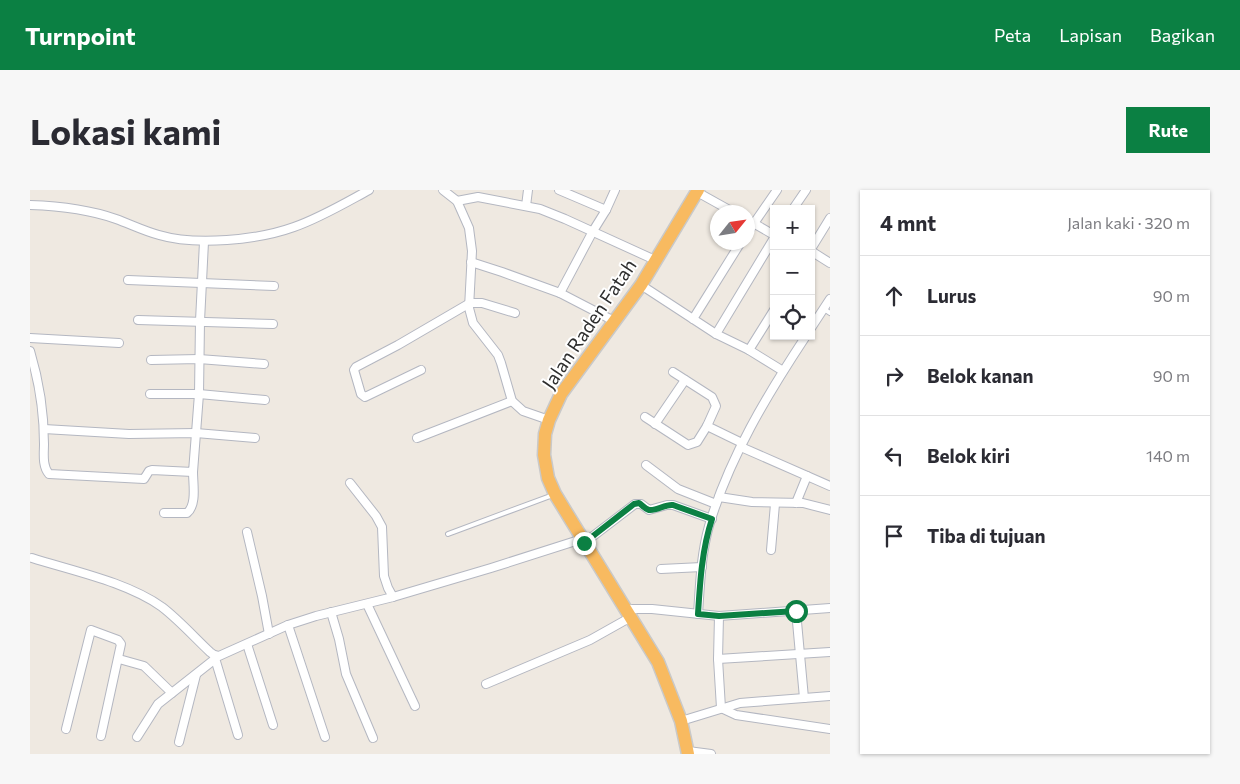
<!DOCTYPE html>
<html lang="id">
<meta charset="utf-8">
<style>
body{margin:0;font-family:Commissioner,sans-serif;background:#f7f7f7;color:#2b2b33}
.controls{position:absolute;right:15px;top:15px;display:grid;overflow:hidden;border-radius:0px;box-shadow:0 1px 4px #0004}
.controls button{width:45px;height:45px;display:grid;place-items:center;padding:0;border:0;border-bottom:1px solid #e1e1e2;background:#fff;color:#2b2b33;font:25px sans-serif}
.compass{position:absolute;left:680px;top:15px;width:45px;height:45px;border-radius:50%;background:#fff;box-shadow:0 1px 4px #0004;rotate:60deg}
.stop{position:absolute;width:15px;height:15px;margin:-11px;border:4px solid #0b8043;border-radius:50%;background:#fff}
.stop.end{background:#0b8043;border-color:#fff;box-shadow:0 1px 5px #0008}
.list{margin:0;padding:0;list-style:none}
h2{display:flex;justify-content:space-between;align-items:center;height:65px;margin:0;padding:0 20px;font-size:21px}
h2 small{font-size:16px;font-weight:400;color:#7c7c81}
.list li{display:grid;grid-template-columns:32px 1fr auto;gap:15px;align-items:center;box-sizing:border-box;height:80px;padding:0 20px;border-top:1px solid #e1e1e2}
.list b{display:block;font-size:19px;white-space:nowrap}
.list em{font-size:16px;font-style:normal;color:#7c7c81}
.icon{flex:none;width:28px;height:28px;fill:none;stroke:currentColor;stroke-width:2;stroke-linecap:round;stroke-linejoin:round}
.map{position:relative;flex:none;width:800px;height:564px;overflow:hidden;border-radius:0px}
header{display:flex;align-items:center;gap:30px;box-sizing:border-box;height:70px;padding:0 25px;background:#0b8043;color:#fff}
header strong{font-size:24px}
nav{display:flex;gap:28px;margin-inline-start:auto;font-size:18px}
.intro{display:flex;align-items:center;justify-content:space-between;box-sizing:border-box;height:120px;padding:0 30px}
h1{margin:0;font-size:35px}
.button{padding:12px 22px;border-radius:0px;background:#0b8043;color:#fff;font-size:18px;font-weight:700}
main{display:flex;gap:30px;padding:0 30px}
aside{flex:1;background:#fff;border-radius:0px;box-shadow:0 1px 4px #0004}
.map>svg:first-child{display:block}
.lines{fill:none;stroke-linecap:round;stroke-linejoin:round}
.service-casing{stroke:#b4b7c1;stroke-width:6}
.minor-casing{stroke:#b4b7c1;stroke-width:10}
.trunk-casing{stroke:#c9c9c9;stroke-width:15}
.service{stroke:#fff;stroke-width:4}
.minor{stroke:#fff;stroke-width:8}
.trunk{stroke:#f8ba60;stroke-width:12}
.route{stroke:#0b8043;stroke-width:6}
.labels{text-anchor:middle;stroke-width:4;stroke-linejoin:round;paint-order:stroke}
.street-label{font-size:19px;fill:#2e2e2e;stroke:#fff}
</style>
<header>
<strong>Turnpoint</strong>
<nav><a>Peta</a><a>Lapisan</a><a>Bagikan</a></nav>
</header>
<div class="intro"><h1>Lokasi kami</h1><a class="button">Rute</a></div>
<main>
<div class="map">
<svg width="800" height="564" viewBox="0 0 800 564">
<rect width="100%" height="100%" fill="#efe9e1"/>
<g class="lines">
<defs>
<g id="service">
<path d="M794 119 800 123"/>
<path d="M418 344 523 305"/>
</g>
<g id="minor">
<path d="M413 0 427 11 439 38 442 61 439 118 443 133 468 165 471 173 482 211 493 221 519 230"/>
<path d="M529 0 576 20"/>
<path d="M667 2 703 22"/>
<path d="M427 11 448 7 510 19 535 29 625 70"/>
<path d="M0 15C30 16 58 19 86 29 100 34 114 41 129 45 166 56 228 50 264 37 290 28 315 13 339 0"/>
<path d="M496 16 498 0"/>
<path d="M763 19 776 0"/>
<path d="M718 30 744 45"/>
<path d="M718 42 747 0"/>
<path d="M781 59 800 28"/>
<path d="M781 61 800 73"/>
<path d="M441 72 472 82 530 103 584 131"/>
<path d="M98 90 244 96"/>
<path d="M611 95 686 144 719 160 753 181"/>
<path d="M530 103 563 41 576 20 585 0"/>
<path d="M663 129 711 52"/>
<path d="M108 130 243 134"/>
<path d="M781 138 800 109"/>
<path d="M686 144 744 48"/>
<path d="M0 148 89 153"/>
<path d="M719 160 744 120"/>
<path d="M0 161C9 191 14 222 14 254 14 263 12 276 19 284L114 289 119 281 122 280 163 282 169 204 170 131 174 52"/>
<path d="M121 170 169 169 234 174"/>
<path d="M391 180 335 207 331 204 324 180 326 177 368 155 440 113H452L485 123"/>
<path d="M120 204H169L235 210"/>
<path d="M615 227 658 255 667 252 677 236 686 216 682 207 643 182"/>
<path d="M625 234 655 190"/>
<path d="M677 236 712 253"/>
<path d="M14 239 99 244 166 243 225 248"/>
<path d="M387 248 482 211"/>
<path d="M711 257 800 296"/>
<path d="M616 275 648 299 686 314"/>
<path d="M320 293 346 326 352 337 354 386 358 398 363 407"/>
<path d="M689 307 722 312 773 313 800 320"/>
<path d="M766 313 777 286"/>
<path d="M134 323H157C167 315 163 294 163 282"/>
<path d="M217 342 232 406 239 444"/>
<path d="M554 353 605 314H611L619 320 637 315H643L682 329"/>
<path d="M741 360 745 314"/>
<path d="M2 368C43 381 97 392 132 417 149 430 164 447 180 462L184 465 189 466 258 435 286 426 363 407 461 378 552 349"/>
<path d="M631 379 672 377"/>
<path d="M337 414 385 516"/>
<path d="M596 419H622L689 426 800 418"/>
<path d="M766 421 774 508"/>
<path d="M301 422 309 449 316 484 343 548"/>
<path d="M668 424C670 395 671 364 679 336 699 268 737 205 776 146"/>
<path d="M689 426 688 469 691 518 706 525 800 539"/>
<path d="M258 435 295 547"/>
<path d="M217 454 243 535"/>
<path d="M184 465 208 545"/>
<path d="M89 469 114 476 142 503"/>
<path d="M688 469 800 462"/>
<path d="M456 494 560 450 601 427"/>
<path d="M651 531 710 513 800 506"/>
<path d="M36 539 61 440 88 450 91 454 71 546"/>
<path d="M107 547 128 514 185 469"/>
<path d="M149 552 166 485"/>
<path d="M658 561 681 564"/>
</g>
<path id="trunk" d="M658 564 651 531 628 472 525 304 518 288 514 265 515 244 519 230 531 204 611 95 668 0"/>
</defs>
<use href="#service" class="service-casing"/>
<use href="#minor" class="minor-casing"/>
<use href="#trunk" class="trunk-casing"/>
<use href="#service" class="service"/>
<use href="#minor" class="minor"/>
<use href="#trunk" class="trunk"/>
</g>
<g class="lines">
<path class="route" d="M554 353 604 314 609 313C612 315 615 319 619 320 627 321 635 314 643 315L682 329C672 359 670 392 668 424L689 426 766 421"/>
</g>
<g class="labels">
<g class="street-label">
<text transform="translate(559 134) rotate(-56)" y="7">Jalan Raden Fatah</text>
</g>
</g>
</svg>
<div class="controls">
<button>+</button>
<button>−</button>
<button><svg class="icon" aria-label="locate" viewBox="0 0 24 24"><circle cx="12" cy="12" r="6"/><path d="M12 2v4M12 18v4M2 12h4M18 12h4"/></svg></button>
</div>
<svg class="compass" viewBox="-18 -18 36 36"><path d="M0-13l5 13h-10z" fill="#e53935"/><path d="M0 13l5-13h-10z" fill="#7c7c81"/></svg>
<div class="stop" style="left:766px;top:421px"></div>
<div class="stop end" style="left:554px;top:353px"></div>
</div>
<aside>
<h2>4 mnt<small>Jalan kaki · 320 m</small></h2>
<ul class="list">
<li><svg class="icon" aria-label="ahead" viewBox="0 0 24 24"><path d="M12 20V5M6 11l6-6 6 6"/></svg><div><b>Lurus</b></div><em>90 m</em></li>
<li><svg class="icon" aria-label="right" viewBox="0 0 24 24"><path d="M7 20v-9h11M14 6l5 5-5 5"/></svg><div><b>Belok kanan</b></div><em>90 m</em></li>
<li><svg class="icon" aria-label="left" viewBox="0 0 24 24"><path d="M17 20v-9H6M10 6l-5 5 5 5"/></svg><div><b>Belok kiri</b></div><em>140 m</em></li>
<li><svg class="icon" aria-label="arrive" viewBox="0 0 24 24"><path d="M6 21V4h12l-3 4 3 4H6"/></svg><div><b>Tiba di tujuan</b></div></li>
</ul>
</aside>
</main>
